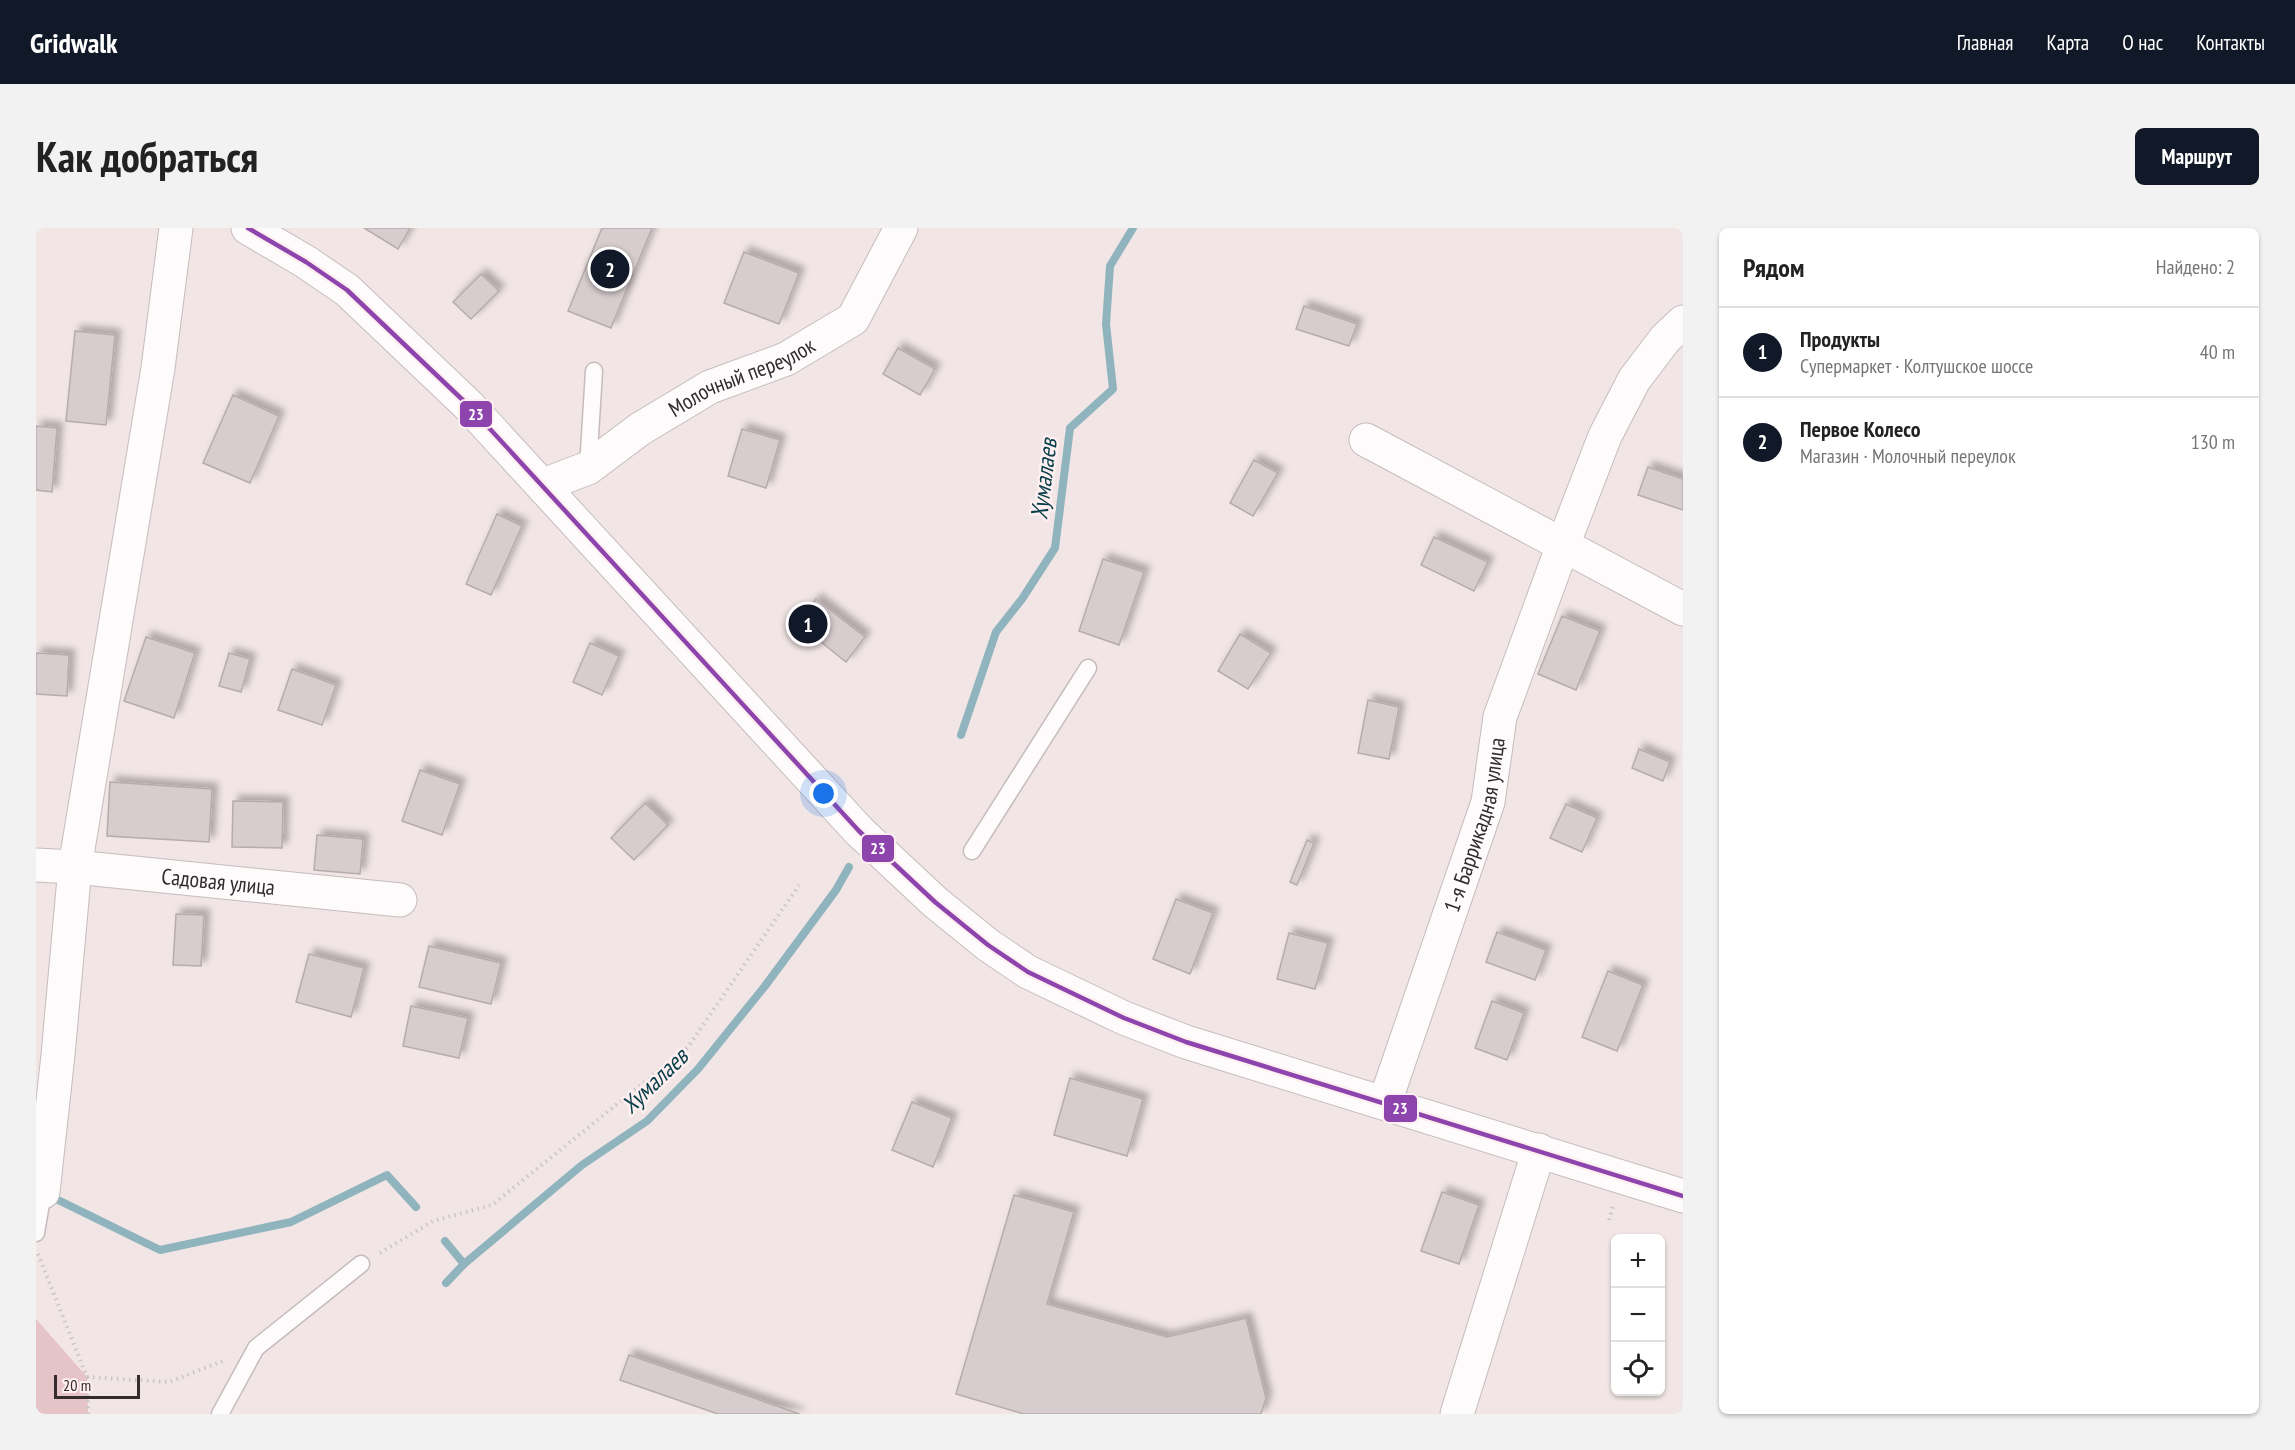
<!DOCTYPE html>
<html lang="ru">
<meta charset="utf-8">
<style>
body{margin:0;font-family:"PT Sans Narrow",sans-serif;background:#f2f2f2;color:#222}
.controls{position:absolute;right:18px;bottom:18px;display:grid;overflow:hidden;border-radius:9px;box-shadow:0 2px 4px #0004}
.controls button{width:54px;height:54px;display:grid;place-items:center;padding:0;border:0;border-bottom:2px solid #e0e0e0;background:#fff;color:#222;font:30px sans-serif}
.scale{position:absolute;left:18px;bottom:15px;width:86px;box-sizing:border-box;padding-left:6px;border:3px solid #342b2c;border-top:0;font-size:16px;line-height:21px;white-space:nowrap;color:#342b2c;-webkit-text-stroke:4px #feeff0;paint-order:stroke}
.you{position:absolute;left:788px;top:566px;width:21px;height:21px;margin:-15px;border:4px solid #fff;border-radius:50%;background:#1a73e8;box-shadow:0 0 0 9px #1a73e833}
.badge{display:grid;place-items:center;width:39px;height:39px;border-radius:50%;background:#111827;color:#fff;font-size:20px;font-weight:700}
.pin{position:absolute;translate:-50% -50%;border:3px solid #fff;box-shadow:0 2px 6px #0006}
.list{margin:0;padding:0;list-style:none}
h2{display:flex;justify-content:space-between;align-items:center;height:78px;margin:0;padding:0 24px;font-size:26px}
h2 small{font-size:20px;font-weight:400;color:#767676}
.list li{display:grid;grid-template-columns:39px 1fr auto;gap:18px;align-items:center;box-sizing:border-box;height:90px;padding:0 24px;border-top:2px solid #e0e0e0}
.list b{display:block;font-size:22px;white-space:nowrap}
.list p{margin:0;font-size:20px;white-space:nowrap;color:#767676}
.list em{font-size:20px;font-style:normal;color:#767676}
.icon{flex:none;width:33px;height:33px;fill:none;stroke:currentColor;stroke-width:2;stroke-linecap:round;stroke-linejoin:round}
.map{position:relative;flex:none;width:1647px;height:1186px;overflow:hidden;border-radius:9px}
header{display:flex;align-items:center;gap:36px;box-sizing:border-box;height:84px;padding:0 30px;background:#111827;color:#fff}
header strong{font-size:28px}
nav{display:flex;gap:33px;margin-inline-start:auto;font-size:21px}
.intro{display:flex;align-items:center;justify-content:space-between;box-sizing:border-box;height:144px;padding:0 36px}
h1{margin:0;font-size:42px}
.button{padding:15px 27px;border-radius:9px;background:#111827;color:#fff;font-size:21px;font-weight:700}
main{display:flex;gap:36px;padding:0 36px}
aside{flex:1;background:#fff;border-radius:9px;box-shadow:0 2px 4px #0004}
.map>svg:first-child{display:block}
.forest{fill:#e6c3c6}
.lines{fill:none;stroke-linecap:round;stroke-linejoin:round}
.stream{stroke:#8fb4be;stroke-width:8}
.building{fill:#d7cdce;stroke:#b6acad;stroke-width:1.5;filter:url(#shadow)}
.lane-casing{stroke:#c6bcbd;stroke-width:19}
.street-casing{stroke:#c6bcbd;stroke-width:35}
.secondary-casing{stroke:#c6bcbd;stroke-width:35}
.path{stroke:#cac6c7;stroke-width:4;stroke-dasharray:1.5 4.5;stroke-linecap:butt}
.lane{stroke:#fdfbfb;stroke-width:16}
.street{stroke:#fdfbfb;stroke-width:33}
.secondary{stroke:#fdfbfb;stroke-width:33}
.bus-1-casing{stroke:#feeff0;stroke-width:9}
.bus-1{stroke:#8e44ad;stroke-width:4.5}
.labels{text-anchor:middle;stroke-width:5;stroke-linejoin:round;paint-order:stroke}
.street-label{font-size:22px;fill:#342b2c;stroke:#feeff0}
.water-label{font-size:24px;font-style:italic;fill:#093f4a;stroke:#feeff0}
.line-badge{stroke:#feeff0;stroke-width:2}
.badge-label{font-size:16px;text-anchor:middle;font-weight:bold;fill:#fff}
</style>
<header>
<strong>Gridwalk</strong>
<nav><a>Главная</a><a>Карта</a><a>О нас</a><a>Контакты</a></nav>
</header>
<div class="intro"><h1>Как добраться</h1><a class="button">Маршрут</a></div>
<main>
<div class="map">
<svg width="1647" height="1186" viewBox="0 0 1647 1186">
<defs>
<filter id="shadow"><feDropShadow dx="5.5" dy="-5.5" stdDeviation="3" flood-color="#0004"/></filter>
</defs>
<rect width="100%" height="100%" fill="#f1e5e5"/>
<path class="forest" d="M0 1091 51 1149 52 1186H0Z"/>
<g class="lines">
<g class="stream">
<path d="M925 507 960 404 986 371 1019 320 1034 200 1077 161 1070 96 1074 38 1097 0"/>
<path d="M12 967 124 1022 255 994 351 947 380 979"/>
<path d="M409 1013 428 1036"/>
<path d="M410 1055 428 1036 546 937 611 893 662 841 729 758 800 662 813 639"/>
</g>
</g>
<g class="building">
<path d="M328 0H374L362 21Z"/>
<path d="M566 0H616L575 100 532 83Z"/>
<path d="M708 24 763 45 743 96 688 75Z"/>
<path d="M445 46 463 63 435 91 417 74Z"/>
<path d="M1268 78 1321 96 1313 118 1260 101Z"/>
<path d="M39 103 79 107 70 197 30 193Z"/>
<path d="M862 120 899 141 884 167 847 146Z"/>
<path d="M197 167 243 188 214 255 167 235Z"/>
<path d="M0 198 21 200 16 264 0 262Z"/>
<path d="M706 201 744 212 730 260 692 248Z"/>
<path d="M1218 232 1242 245 1217 288 1194 275Z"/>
<path d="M1612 239 1647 251V282L1602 267Z"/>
<path d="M461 286 486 298 455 367 430 356Z"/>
<path d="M1398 309 1452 334 1438 363 1385 337Z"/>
<path d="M1067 331 1108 344 1083 417 1043 403Z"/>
<path d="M780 371 829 409 810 434 761 395Z"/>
<path d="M1526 388 1564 403 1540 462 1502 446Z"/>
<path d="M1204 406 1235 425 1212 461 1182 443Z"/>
<path d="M110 409 159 425 138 490 88 473Z"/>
<path d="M554 415 583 428 566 467 537 454Z"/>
<path d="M0 425 33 427 31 468 0 466Z"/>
<path d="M193 425 214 431 205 464 183 458Z"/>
<path d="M256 441 300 457 286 497 242 482Z"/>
<path d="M1332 472 1363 479 1353 531 1322 525Z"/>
<path d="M1603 521 1634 534 1627 553 1596 540Z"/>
<path d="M384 542 424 556 406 607 366 593Z"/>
<path d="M74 554 176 561 173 614 71 608Z"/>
<path d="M197 573 247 574 246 620 196 619Z"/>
<path d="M609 575 632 597 598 632 575 610Z"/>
<path d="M1530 576 1561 590 1546 624 1514 610Z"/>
<path d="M281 607 327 611 324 646 278 642Z"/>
<path d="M1271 612 1278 615 1261 657 1254 654Z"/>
<path d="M1140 671 1177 685 1154 746 1117 731Z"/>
<path d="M140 686 168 687 165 738 137 737Z"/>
<path d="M1461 704 1510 722 1499 752 1450 734Z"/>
<path d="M1253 705 1292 715 1279 761 1241 751Z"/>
<path d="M393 718 465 735 455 776 383 759Z"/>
<path d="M273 726 328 740 315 789 260 774Z"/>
<path d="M1572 743 1607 757 1581 823 1546 809Z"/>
<path d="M1456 773 1488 785 1471 832 1439 820Z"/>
<path d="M375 778 432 790 423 830 367 818Z"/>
<path d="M1034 850 1107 871 1091 928 1018 907Z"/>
<path d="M876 874 916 890 897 939 856 922Z"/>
<path d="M1406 964 1443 977 1423 1036 1385 1023Z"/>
<path d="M978 967 1038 984 1011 1076 1131 1109 1210 1090 1230 1170 1225 1186H988L920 1166Z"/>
<path d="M593 1127 764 1186H682L584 1152Z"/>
</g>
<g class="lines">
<defs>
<g id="lane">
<path d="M552 240 558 143"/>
<path d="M936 623 1052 440"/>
<path d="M0 1005 7 964"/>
<path d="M184 1186 220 1120 325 1036"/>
</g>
<g id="street">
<path d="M1330 212 1647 381"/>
<path id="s1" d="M510 262 518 253 552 240 604 201 674 159 750 131 817 91 865 0"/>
<path id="s2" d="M0 637 39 639 364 672"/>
<path id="s3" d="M1349 874 1452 574 1464 489 1527 317 1569 208 1598 152 1629 111 1647 94"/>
<path d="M7 964 22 827 39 639 122 140 140 0"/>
<path d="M1421 1186 1503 922"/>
</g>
<path id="secondary" d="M212 0 270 34 311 62 432 177 823 603 899 674 952 717 992 744 1088 790 1150 814 1647 968"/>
</defs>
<use href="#lane" class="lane-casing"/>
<use href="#street" class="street-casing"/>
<use href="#secondary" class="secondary-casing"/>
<g class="path">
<path d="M1573 992 1577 978"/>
<path d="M344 1025 397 993 456 977 652 819 763 657"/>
<path d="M2 1026 51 1149 52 1186"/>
<path d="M51 1149 133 1154 187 1133"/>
</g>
<use href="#lane" class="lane"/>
<use href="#street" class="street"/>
<use href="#secondary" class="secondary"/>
<defs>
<path id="bus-1" d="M212 0 270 34 311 62 432 177 823 603 899 674 952 717 992 744 1088 790 1150 814 1647 968"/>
</defs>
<use href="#bus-1" class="bus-1-casing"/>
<use href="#bus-1" class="bus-1"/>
</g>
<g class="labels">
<g class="street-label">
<text dy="8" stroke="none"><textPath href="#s1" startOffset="228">Молочный переулок</textPath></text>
<text dy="8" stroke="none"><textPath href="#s3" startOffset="292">1-я Баррикадная улица</textPath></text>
<text dy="8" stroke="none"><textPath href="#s2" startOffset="183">Садовая улица</textPath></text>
</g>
<g class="water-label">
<text transform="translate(1008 251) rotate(-83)" y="8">Хумалаев</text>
<text transform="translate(619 853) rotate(-44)" y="8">Хумалаев</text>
</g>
</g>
<g class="line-badge">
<rect x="423" y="172" width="34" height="28" rx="6" fill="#8e44ad"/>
<rect x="825" y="606" width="34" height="29" rx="6" fill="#8e44ad"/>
<rect x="1347" y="866" width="35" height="29" rx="6" fill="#8e44ad"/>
</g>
<g class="badge-label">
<text x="440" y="192">23</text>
<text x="842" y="626">23</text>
<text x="1364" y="886">23</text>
</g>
</svg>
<div class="controls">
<button>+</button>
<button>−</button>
<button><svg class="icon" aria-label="locate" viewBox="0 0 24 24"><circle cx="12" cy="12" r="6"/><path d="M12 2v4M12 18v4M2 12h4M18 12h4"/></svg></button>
</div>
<div class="scale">20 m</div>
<div class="you"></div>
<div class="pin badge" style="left:772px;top:396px">1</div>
<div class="pin badge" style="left:574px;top:41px">2</div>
</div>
<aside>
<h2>Рядом<small>Найдено: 2</small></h2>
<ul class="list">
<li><span class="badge">1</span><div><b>Продукты</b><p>Супермаркет · Колтушское шоссе</p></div><em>40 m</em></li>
<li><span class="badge">2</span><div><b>Первое Колесо</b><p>Магазин · Молочный переулок</p></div><em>130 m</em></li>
</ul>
</aside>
</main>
